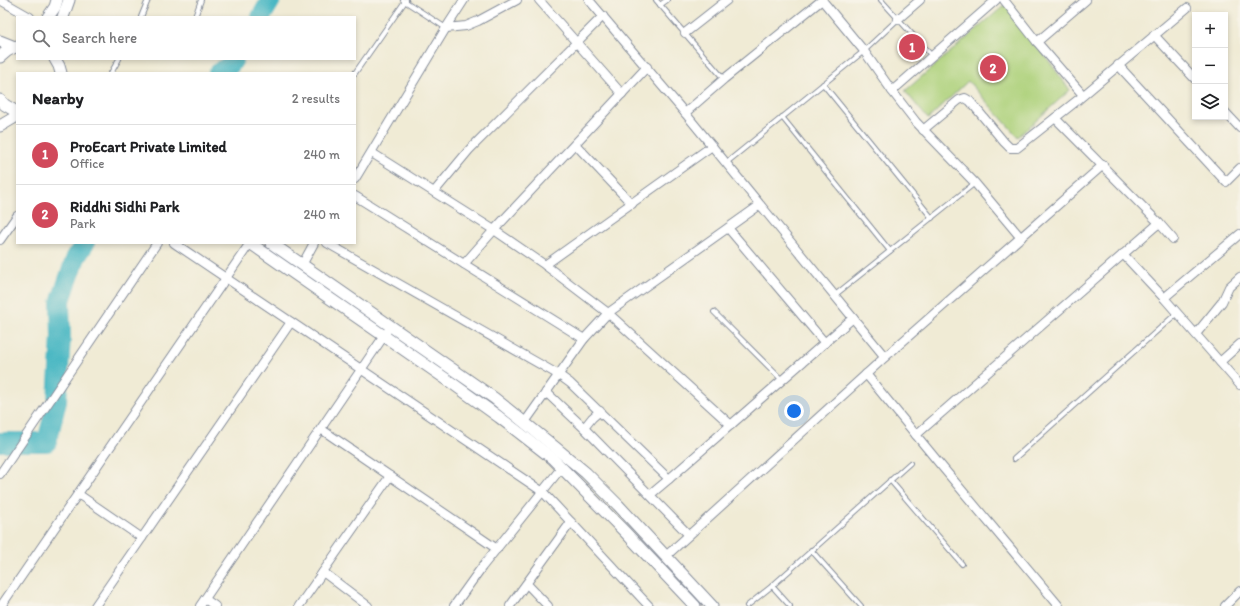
<!DOCTYPE html>
<meta charset="utf-8">
<style>
body{margin:0;font-family:Itim,sans-serif;background:#f6f6f6;color:#202124}
.controls{position:absolute;right:12px;top:12px;display:grid;overflow:hidden;border-radius:0px;box-shadow:0 2px 6px #0003}
.controls button{width:36px;height:36px;display:grid;place-items:center;padding:0;border:0;border-bottom:1px solid #e0e0e0;background:#fff;color:#202124;font:20px sans-serif}
.you{position:absolute;left:794px;top:411px;width:14px;height:14px;margin:-10px;border:3px solid #fff;border-radius:50%;background:#1a73e8;box-shadow:0 0 0 6px #1a73e833}
.badge{display:grid;place-items:center;width:26px;height:26px;border-radius:50%;background:#d1495b;color:#fff;font-size:13px;font-weight:700}
.pin{position:absolute;translate:-50% -50%;border:2px solid #fff;box-shadow:0 1px 4px #0006}
.list{margin:0;padding:0;list-style:none}
h2{display:flex;justify-content:space-between;align-items:center;height:52px;margin:0;padding:0 16px;font-size:17px}
h2 small{font-size:13px;font-weight:400;color:#757577}
.list li{display:grid;grid-template-columns:26px 1fr auto;gap:12px;align-items:center;box-sizing:border-box;height:60px;padding:0 16px;border-top:1px solid #e0e0e0}
.list b{display:block;font-size:15px;white-space:nowrap}
.list p{margin:0;font-size:13px;white-space:nowrap;color:#757577}
.list em{font-size:13px;font-style:normal;color:#757577}
.icon{flex:none;width:22px;height:22px;fill:none;stroke:currentColor;stroke-width:2;stroke-linecap:round;stroke-linejoin:round}
.map{position:relative;flex:none;width:1240px;height:606px;overflow:hidden}
.search{position:absolute;background:#fff;box-shadow:0 2px 6px #0003;left:16px;top:16px;width:340px;height:44px;display:flex;align-items:center;gap:10px;box-sizing:border-box;padding:0 14px;border-radius:0px;color:#757577;font-size:15px}
.panel{position:absolute;background:#fff;box-shadow:0 2px 6px #0003;left:16px;top:72px;width:340px;height:172px;border-radius:0px}
.map>svg:first-child{display:block}
.green{fill:#add17a;stroke:#64806c}
.lines{fill:none;stroke-linecap:round;stroke-linejoin:round}
.river{stroke:#49b7c3;stroke-width:20}
.service-casing{stroke:#868d9a;stroke-width:6}
.minor-casing{stroke:#868d9a;stroke-width:10}
.tertiary-casing{stroke:#868d9a;stroke-width:13}
.service{stroke:#fff;stroke-width:4}
.minor{stroke:#fff;stroke-width:8}
.tertiary{stroke:#fff;stroke-width:11}
</style>
<div class="map">
<svg width="1240" height="606" viewBox="0 0 1240 606">
<rect width="100%" height="100%" fill="#f7f3e8"/>
<filter id="ink" filterUnits="userSpaceOnUse"><feTurbulence type="fractalNoise" baseFrequency=".025" numOctaves="2"/><feDisplacementMap in="SourceGraphic" scale="8" xChannelSelector="R" yChannelSelector="G"/><feConvolveMatrix kernelMatrix="1 2 1 2 8 2 1 2 1" color-interpolation-filters="sRGB"/></filter>
<filter id="wash" filterUnits="userSpaceOnUse"><feTurbulence type="fractalNoise" baseFrequency=".012" numOctaves="4" result="noise"/><feDisplacementMap in="SourceGraphic" scale="16" xChannelSelector="R" yChannelSelector="G"/><feGaussianBlur stdDeviation="0.9" result="paint"/><feColorMatrix in="noise" values="0 0 0 0 0 0 0 0 0 0 0 0 0 0 0 0 0 1.4 0 .05"/><feComposite in="paint" operator="in"/></filter>
<g filter="url(#wash)">
<rect width="100%" height="100%" fill="#f0ebd5"/>
<path class="green" d="M1007 3 1070 90 1018 137 968 81 928 119 905 91Z"/>
<g class="lines">
<g class="river">
<path d="M261 17 271 0"/>
<path d="M218 73 230 65 234 59"/>
<path d="M0 442H47L57 401 61 336 60 303 76 257 85 243"/>
</g>
</g>
</g>
<g filter="url(#ink)">
<g class="lines">
<defs>
<g id="service">
<path d="M403 0 446 28"/>
<path d="M656 0 724 79"/>
<path d="M881 0 932 56"/>
<path d="M660 5 667 0"/>
<path d="M141 17 148 0"/>
<path d="M195 17 201 0"/>
<path d="M111 73 119 59"/>
<path d="M355 73 406 0"/>
<path d="M823 84 932 218"/>
<path d="M782 117 890 251"/>
<path d="M726 163 864 51 898 19"/>
<path d="M835 295 975 183"/>
<path d="M714 312 782 380"/>
<path d="M1014 459 1177 313"/>
<path d="M890 480 962 564"/>
<path d="M811 550 861 606"/>
<path d="M772 586 790 606"/>
<path d="M747 606 772 586 910 463"/>
</g>
<g id="minor">
<path d="M0 0 30 17"/>
<path d="M539 0 622 94"/>
<path d="M589 0 685 113 885 357"/>
<path d="M822 0 864 51 892 91 916 122 975 183 1021 238"/>
<path d="M1004 0 1037 42 1083 95"/>
<path d="M898 19 920 0"/>
<path d="M446 28 466 26 478 21 517 0"/>
<path d="M685 33 727 0"/>
<path d="M1154 35 1195 79"/>
<path d="M1037 42 1086 0"/>
<path d="M1118 65 1226 182 1240 168"/>
<path d="M892 91 996 0"/>
<path d="M1225 112 1240 128"/>
<path d="M685 113 724 79 822 0"/>
<path d="M1055 118 1159 223 1173 239"/>
<path d="M923 130 959 100 965 98 970 101 1004 142 1010 148H1017L1079 99 1187 8"/>
<path d="M575 144 632 204"/>
<path d="M372 153 494 230 545 265 608 313 731 425"/>
<path d="M355 179 446 28 464 0"/>
<path d="M434 192 469 150 603 16"/>
<path d="M355 196 584 339"/>
<path d="M728 228 825 343"/>
<path d="M0 240 17 216"/>
<path d="M174 243 543 492 649 606"/>
<path d="M327 243 559 375 570 383 669 479"/>
<path d="M1123 254 1164 298 1240 385"/>
<path d="M464 264 494 230 647 67"/>
<path d="M302 265 314 243"/>
<path d="M545 265 712 146"/>
<path d="M1164 298 1240 234"/>
<path d="M1196 334 1222 302 1229 287 1240 277"/>
<path d="M1220 362 1240 344"/>
<path d="M866 374 939 463 1059 606"/>
<path d="M546 392 584 428 689 535"/>
<path d="M525 422 584 339 608 313 760 205"/>
<path d="M584 428 592 418 600 411"/>
<path d="M321 429 497 549"/>
<path d="M916 435 1159 223"/>
<path d="M0 474 157 243"/>
<path d="M78 494 142 538"/>
<path d="M650 495 669 479 853 318"/>
<path d="M666 556 885 357 1103 165"/>
<path d="M323 572 368 606"/>
<path d="M527 584 548 606"/>
<path d="M205 599 215 606"/>
<path d="M1 606 250 243"/>
<path d="M95 606 291 322"/>
<path d="M200 606 386 333"/>
<path d="M299 606 390 476"/>
<path d="M454 606 482 567 562 467"/>
<path d="M510 606 571 522"/>
<path d="M1225 606 1240 591"/>
</g>
<g id="tertiary">
<path d="M48 17 55 7 57 0"/>
<path d="M63 17 69 0"/>
<path d="M0 41 15 47"/>
<path d="M0 57 7 51 17 46"/>
<path d="M55 59 59 66 61 73"/>
<path d="M0 100 5 105 17 112"/>
<path d="M0 126 17 116"/>
<path d="M250 243 449 381 499 417 552 458 625 532 695 606"/>
<path d="M271 243 494 398 556 448 586 473 618 505 712 606"/>
</g>
</defs>
<use href="#service" class="service-casing"/>
<use href="#minor" class="minor-casing"/>
<use href="#tertiary" class="tertiary-casing"/>
<use href="#service" class="service"/>
<use href="#minor" class="minor"/>
<use href="#tertiary" class="tertiary"/>
</g>
</g>
</svg>
<div class="controls">
<button>+</button>
<button>−</button>
<button><svg class="icon" aria-label="layers" viewBox="0 0 24 24"><path d="M12 4l9 5-9 5-9-5zM3 14l9 5 9-5"/></svg></button>
</div>
<div class="you"></div>
<div class="pin badge" style="left:912px;top:47px">1</div>
<div class="pin badge" style="left:993px;top:68px">2</div>
<div class="search"><svg class="icon" aria-label="search" viewBox="0 0 24 24"><circle cx="10" cy="10" r="6"/><path d="M15 15l6 6"/></svg>Search here</div>
<section class="panel">
<h2>Nearby<small>2 results</small></h2>
<ul class="list">
<li><span class="badge">1</span><div><b>ProEcart Private Limited</b><p>Office</p></div><em>240 m</em></li>
<li><span class="badge">2</span><div><b>Riddhi Sidhi Park</b><p>Park</p></div><em>240 m</em></li>
</ul>
</section>
</div>
